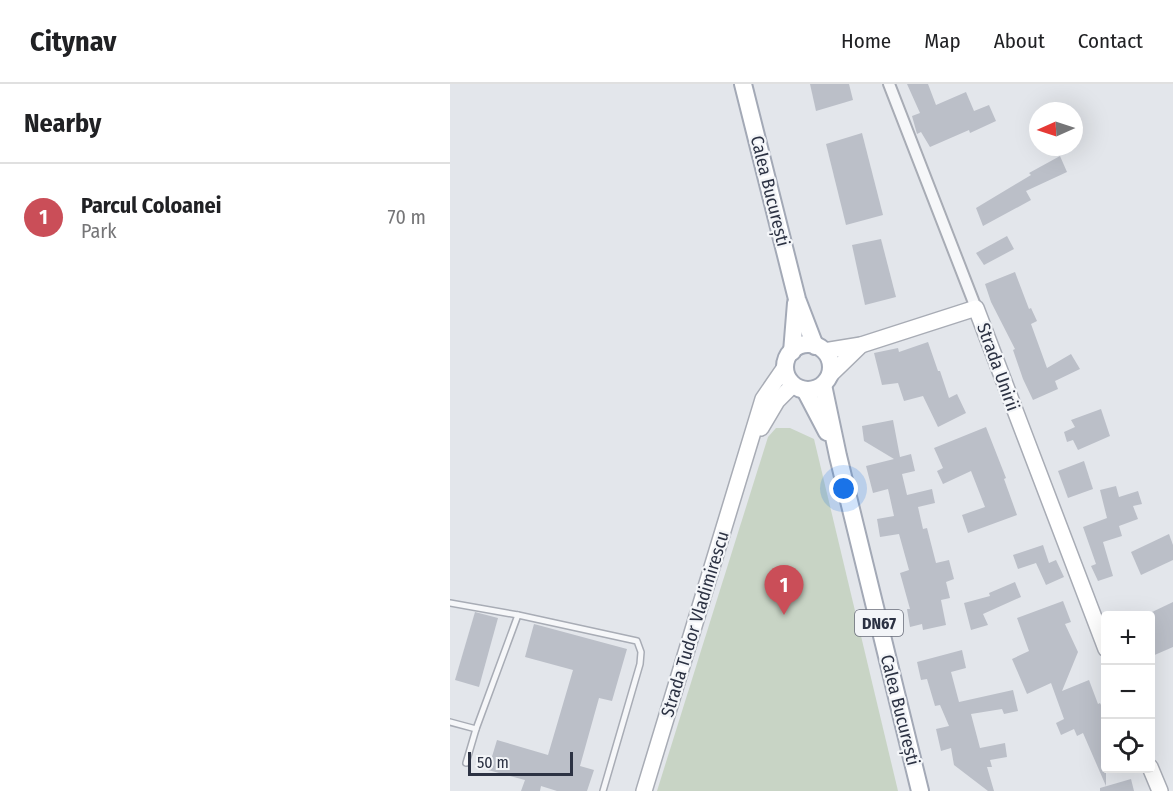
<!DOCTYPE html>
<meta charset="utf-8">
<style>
body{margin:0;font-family:"Fira Sans Condensed",sans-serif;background:#f2f2f2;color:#202124}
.controls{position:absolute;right:18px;bottom:18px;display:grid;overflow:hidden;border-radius:6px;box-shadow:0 6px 24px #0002}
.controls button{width:54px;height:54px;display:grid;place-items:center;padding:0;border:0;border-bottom:2px solid #e0e0e0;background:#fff;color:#202124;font:30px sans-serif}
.compass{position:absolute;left:579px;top:18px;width:54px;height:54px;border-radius:50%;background:#fff;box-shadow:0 6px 24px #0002;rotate:267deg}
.scale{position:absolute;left:18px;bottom:15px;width:105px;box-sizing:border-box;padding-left:6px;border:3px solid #2c3243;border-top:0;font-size:16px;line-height:21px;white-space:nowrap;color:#2c3243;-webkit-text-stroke:4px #f3f5f8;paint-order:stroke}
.you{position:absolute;left:394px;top:405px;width:21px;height:21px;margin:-15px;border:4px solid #fff;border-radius:50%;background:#1a73e8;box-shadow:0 0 0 9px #1a73e833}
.badge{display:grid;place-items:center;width:39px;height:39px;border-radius:50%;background:#ca4e58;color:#fff;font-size:20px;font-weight:700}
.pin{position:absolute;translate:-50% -50px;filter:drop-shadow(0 2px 3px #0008)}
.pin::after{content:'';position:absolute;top:32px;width:21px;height:18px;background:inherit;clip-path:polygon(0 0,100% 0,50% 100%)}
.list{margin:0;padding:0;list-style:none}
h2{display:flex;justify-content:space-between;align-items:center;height:78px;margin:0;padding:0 24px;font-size:26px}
h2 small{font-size:20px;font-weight:400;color:#757577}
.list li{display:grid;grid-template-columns:39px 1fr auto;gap:18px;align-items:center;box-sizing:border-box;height:108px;padding:0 24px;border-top:2px solid #e0e0e0}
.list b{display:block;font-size:22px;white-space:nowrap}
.list p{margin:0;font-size:20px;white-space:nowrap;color:#757577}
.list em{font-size:20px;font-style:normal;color:#757577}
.icon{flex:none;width:33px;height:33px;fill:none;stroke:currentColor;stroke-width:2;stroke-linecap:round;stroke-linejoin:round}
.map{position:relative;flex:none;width:723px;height:707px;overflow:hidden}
header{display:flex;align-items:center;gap:36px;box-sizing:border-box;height:84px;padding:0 30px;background:#fff;border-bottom:2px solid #e0e0e0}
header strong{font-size:28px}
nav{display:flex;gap:33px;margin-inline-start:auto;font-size:21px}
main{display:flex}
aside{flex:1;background:#fff}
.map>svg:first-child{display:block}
.green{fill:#c8d4c5}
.building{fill:#bbbfc8}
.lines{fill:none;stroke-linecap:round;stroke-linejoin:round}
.lane-casing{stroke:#a8acb5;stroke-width:8}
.street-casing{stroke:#a8acb5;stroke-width:14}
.secondary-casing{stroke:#a8acb5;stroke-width:18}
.primary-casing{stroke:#a3a9b6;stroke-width:20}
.lane{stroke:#f6f7f9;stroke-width:5}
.street{stroke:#f6f7f9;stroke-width:10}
.secondary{stroke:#fff;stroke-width:15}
.primary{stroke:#fff;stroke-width:16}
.labels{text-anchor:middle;stroke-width:4.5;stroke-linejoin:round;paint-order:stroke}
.shield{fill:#f3f5f8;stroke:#686c79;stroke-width:1.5}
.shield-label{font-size:16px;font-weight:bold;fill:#2c3243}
.street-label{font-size:18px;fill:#2c3243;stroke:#f3f5f8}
</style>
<header>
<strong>Citynav</strong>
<nav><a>Home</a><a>Map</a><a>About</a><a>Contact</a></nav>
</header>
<main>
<aside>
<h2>Nearby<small></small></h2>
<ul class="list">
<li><span class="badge">1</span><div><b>Parcul Coloanei</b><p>Park</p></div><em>70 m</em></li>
</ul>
</aside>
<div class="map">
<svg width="723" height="707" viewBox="0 0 723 707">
<rect width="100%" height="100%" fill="#e3e6eb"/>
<path class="green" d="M326 344H340L364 355 448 707H207L318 353Z"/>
<g class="building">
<path d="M360 0H399L403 16 366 27Z"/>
<path d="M457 0H478L486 21 516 8 524 27 539 21 546 37 520 49 519 46 480 63 471 48 467 50 462 32 470 29Z"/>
<path d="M412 49 433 131 396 141 376 60Z"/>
<path d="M610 72 617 88 576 107 581 116 533 142 526 124 581 91 579 89Z"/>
<path d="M557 152 564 165 534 181 526 169Z"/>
<path d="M431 155 446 213 415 221 402 161Z"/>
<path d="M565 188 579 225 581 224 587 237 581 240 597 284 621 270 630 285 605 297 608 305 583 316 573 295 563 266 565 265 541 218 535 200Z"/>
<path d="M478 258 488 287H490L499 314 507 310 516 329 488 343 473 312 454 317 448 299 432 301 424 269 448 264 449 268Z"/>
<path d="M651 325 660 352 628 366 623 356 617 358 614 348 625 343 621 336Z"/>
<path d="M443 336 450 373 461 370 465 387 452 390 457 411 482 405 485 419 468 423 473 445 477 444 486 479 499 476 504 495 496 498 500 514 491 516 496 541 473 546 472 540 460 543 457 525H460L450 489 459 486 449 450 430 453 427 435 444 432 438 405 423 409 416 382 444 375 414 357 412 342Z"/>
<path d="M536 343 556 394 554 395 567 431 518 449 512 431 535 423 521 387 493 400 487 387 493 384 484 364Z"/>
<path d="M634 377 643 405 618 414 608 387Z"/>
<path d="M666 402 669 413 688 407 692 420 683 422 688 435 669 442 672 452 653 458 663 492 648 497 641 482 646 480 633 443 657 434 650 406Z"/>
<path d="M719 450 723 461V476L691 491 681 468Z"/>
<path d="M593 461 599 479 606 476 614 493 596 501 586 479 568 485 563 471Z"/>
<path d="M565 498 571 513 533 530 538 541 521 546 514 519 540 512 539 509Z"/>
<path d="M613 517 621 538 615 540 628 568 612 607 639 596 648 620 650 619 656 631V702L633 649 627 652 624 645 611 651 606 639 614 635 601 599 577 610 562 575 579 567 567 534Z"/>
<path d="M723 518V563L700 573V529Z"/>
<path d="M25 528 48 534 29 603 5 596Z"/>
<path d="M84 540 177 565 162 617 149 614 130 682 144 686 137 707H107L91 702 90 707H71L75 696 38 686 47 656 98 671 123 586 75 573Z"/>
<path d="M512 566 516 584 501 588 509 618 563 606 568 627 554 630 552 625 521 630 530 664 555 659 557 673 540 676 542 683H537L544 707H538L504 681 501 664 491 667 486 645 499 642 490 621 485 622 477 595 471 596 467 578Z"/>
<path d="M681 695 684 707H650V704Z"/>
</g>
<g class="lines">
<defs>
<g id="lane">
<path d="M0 519 68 531 187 557 191 568 190 580 153 707"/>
<path d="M0 638 26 645"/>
<path d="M16 679 26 645 68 531"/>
</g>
<path id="street" d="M439 0 526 224"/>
<g id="secondary">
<path d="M374 267 411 261 526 224 656 565"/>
<path d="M380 291 411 261"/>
<path d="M311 344 327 317 343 301"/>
<path d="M700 683 710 707"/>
<path d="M194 707 313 315 335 283"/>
</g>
<g id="primary">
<path d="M293 0 347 215 365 262"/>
<circle cx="358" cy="283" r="23"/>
<path d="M342 268 346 219"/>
<path d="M373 301 388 372 470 707"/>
<path d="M355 306 377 348"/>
</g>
</defs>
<use href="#lane" class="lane-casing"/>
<use href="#street" class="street-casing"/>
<use href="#secondary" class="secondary-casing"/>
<use href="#primary" class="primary-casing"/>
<use href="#lane" class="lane"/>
<use href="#street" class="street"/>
<use href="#secondary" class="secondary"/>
<use href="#primary" class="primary"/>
</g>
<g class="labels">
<rect class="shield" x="405" y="526" width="48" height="26" rx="4.5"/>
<g class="shield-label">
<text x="429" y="545">DN67</text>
</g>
<g class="street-label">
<text transform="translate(320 107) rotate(76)" y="6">Calea București</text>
<text transform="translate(548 283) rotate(70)" y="6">Strada Unirii</text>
<text transform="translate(245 540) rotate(-73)" y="6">Strada Tudor Vladimirescu</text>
<text transform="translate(450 626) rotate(76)" y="6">Calea București</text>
</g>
</g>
</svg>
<div class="controls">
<button>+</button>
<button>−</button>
<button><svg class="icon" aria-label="locate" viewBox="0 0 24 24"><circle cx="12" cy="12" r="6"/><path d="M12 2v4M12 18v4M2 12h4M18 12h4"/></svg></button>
</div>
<svg class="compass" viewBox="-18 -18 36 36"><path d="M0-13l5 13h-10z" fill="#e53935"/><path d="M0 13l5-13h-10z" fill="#757577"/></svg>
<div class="scale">50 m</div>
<div class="you"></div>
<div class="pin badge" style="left:334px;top:531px">1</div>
</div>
</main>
